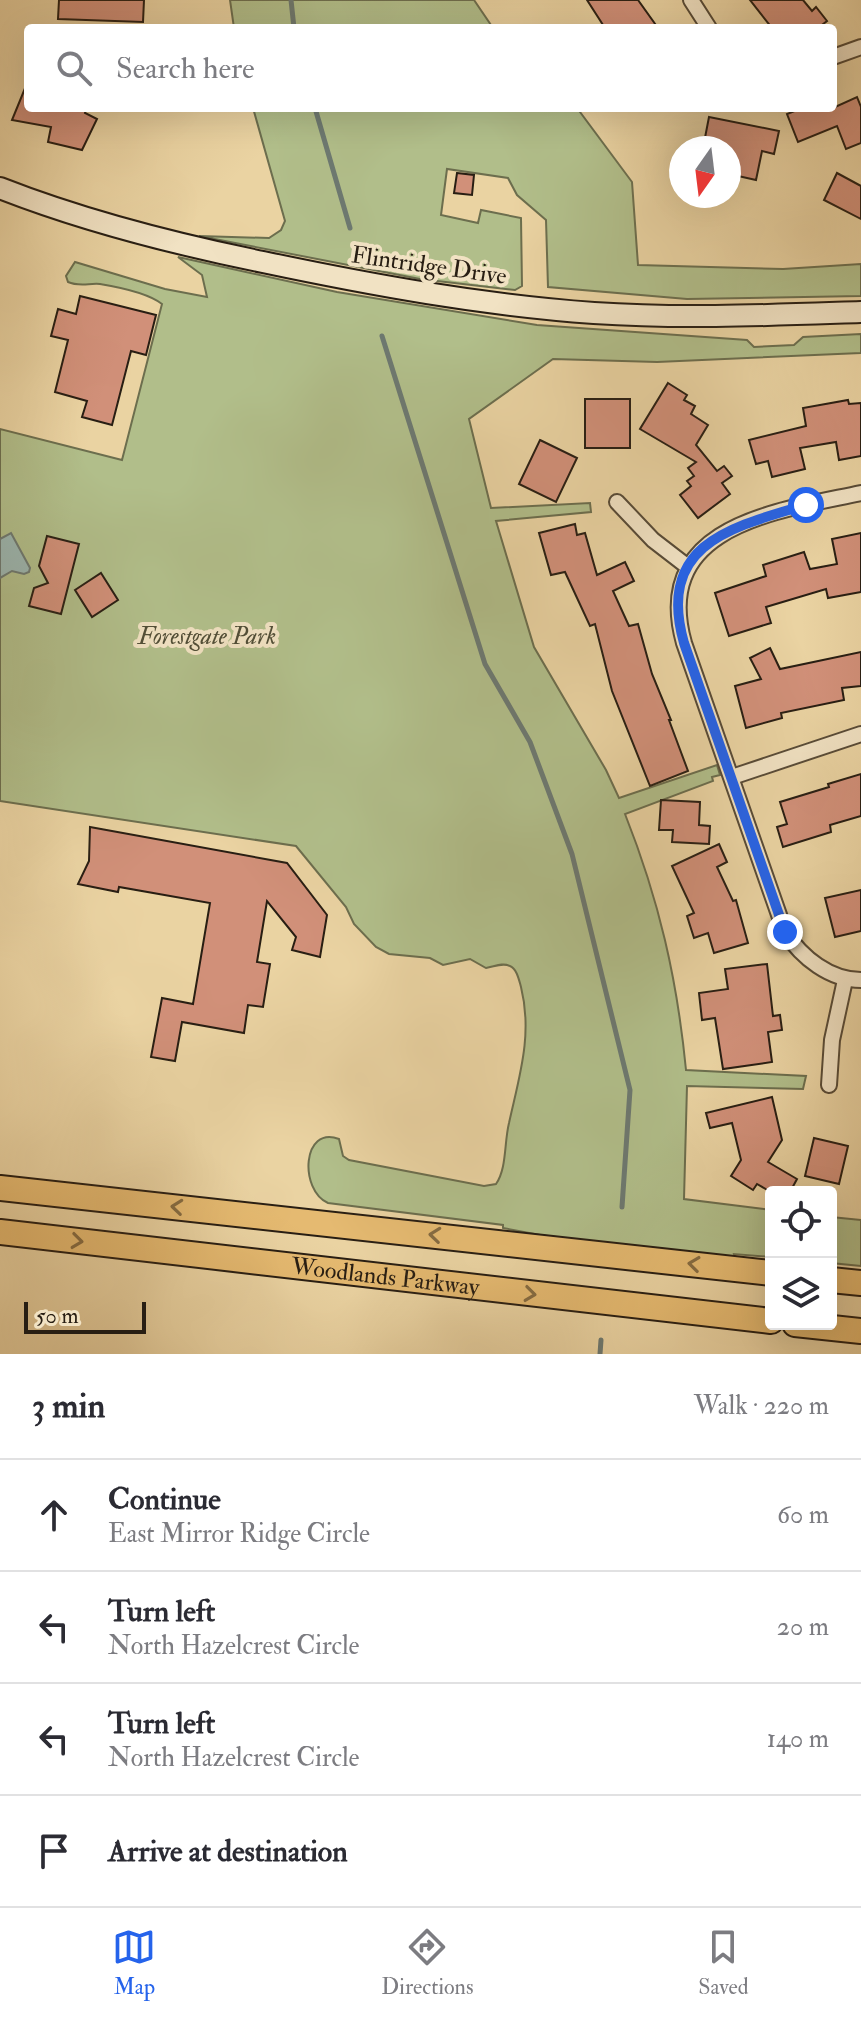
<!DOCTYPE html>
<meta charset="utf-8">
<style>
body{margin:0;font-family:"IM FELL Double Pica",serif;background:#f2f2f3;color:#2b2b33}
.controls{position:absolute;right:24px;bottom:24px;display:grid;overflow:hidden;border-radius:8px;box-shadow:0 8px 32px #0002}
.controls button{width:72px;height:72px;display:grid;place-items:center;padding:0;border:0;border-bottom:2px solid #e1e1e2;background:#fff;color:#2b2b33;font:40px sans-serif}
.compass{position:absolute;left:669px;top:136px;width:72px;height:72px;border-radius:50%;background:#fff;box-shadow:0 8px 32px #0002;rotate:194deg}
.scale{position:absolute;left:24px;bottom:20px;width:122px;box-sizing:border-box;padding-left:8px;border:4px solid #281e13;border-top:0;font-size:22px;line-height:28px;white-space:nowrap;color:#281e13;-webkit-text-stroke:6px #f1e2c3;paint-order:stroke}
.stop{position:absolute;width:24px;height:24px;margin:-18px;border:6px solid #2563eb;border-radius:50%;background:#fff}
.stop.end{background:#2563eb;border-color:#fff;box-shadow:0 2px 8px #0008}
.list{margin:0;padding:0;list-style:none}
h2{display:flex;justify-content:space-between;align-items:center;height:104px;margin:0;padding:0 32px;font-size:34px}
h2 small{font-size:26px;font-weight:400;color:#7c7c81}
.list li{display:grid;grid-template-columns:52px 1fr auto;gap:24px;align-items:center;box-sizing:border-box;height:112px;padding:0 32px;border-top:2px solid #e1e1e2}
.list b{display:block;font-size:30px;white-space:nowrap}
.list p{margin:0;font-size:26px;white-space:nowrap;color:#7c7c81}
.list em{font-size:26px;font-style:normal;color:#7c7c81}
.icon{flex:none;width:44px;height:44px;fill:none;stroke:currentColor;stroke-width:2;stroke-linecap:round;stroke-linejoin:round}
.map{position:relative;flex:none;width:861px;height:1354px;overflow:hidden}
.search{position:absolute;background:#fff;box-shadow:0 8px 32px #0002;left:24px;right:24px;top:24px;height:88px;display:flex;align-items:center;gap:20px;box-sizing:border-box;padding:0 28px;border-radius:8px;color:#7c7c81;font-size:30px}
.sheet{height:552px;background:#fff}
nav{display:flex;justify-content:space-around;align-items:center;box-sizing:border-box;height:112px;border-top:2px solid #e1e1e2;background:#fff;font-size:22px;color:#7c7c81}
nav a{display:grid;justify-items:center;gap:4px}
nav .on{color:#2563eb}
.map>svg:first-child{display:block}
.green{fill:#b1be8a;stroke:#6c6e4e;stroke-width:2}
.water{fill:#9bb6b0;stroke:#6d7971;stroke-width:2}
.lines{fill:none;stroke-linecap:round;stroke-linejoin:round}
.stream{stroke:#6d7971;stroke-width:5}
.building{fill:#d19079;stroke:#281e13;stroke-width:2}
.street-casing{stroke:#584b37;stroke-width:18}
.secondary-casing{stroke:#281e13;stroke-width:24}
.primary-casing{stroke:#281e13;stroke-width:28}
.street{stroke:#f1e2c3;stroke-width:14}
.secondary{stroke:#f1e2c3;stroke-width:20}
.primary{stroke:#e5ba71;stroke-width:24}
.oneway{stroke:#866c42}
.route{stroke:#2563eb;stroke-width:10}
.labels{text-anchor:middle;stroke-width:8;stroke-linejoin:round;paint-order:stroke}
.street-label{font-size:24px;fill:#281e13;stroke:#f1e2c3}
.park-label{font-size:24px;font-style:italic;fill:#514e37;stroke:#f1e2c3}
</style>
<div class="map">
<svg width="861" height="1354" viewBox="0 0 861 1354">
<rect width="100%" height="100%" fill="#ead3a2"/>
<filter id="stains"><feTurbulence type="fractalNoise" baseFrequency=".0025" numOctaves="4"/><feColorMatrix values="0 0 0 0 .2 0 0 0 0 .09 0 0 0 0 .02 0 0 0 .5 -.17"/></filter>
<radialGradient id="worn" r=".72"><stop offset=".6" stop-color="#630" stop-opacity="0"/><stop offset="1" stop-color="#630" stop-opacity=".3"/></radialGradient>
<g class="green">
<path d="M230 0H474L493 28H234Z"/>
<path d="M253 108H577L632 182 638 265 783 269 861 264V296L687 299 548 287 546 220 517 195 508 178 447 169 441 215 478 223 481 210 521 218 522 286 515 290 420 279 199 236 269 238 281 230 285 221Z"/>
<path d="M178 257 337 292 537 325 747 340 754 347 794 345 803 337 861 334V353L657 362 553 359 469 419 491 508 590 503 591 512 496 521 534 647 606 770 619 798 717 765 720 775 712 777 713 781 625 814C659 900 677 978 686 1070L806 1076 803 1089 687 1086 684 1199 771 1210V1257L734 1254 736 1260 540 1235 503 1228V1225L328 1203C299 1190 302 1125 339 1139L343 1156 349 1160 484 1186 496 1184C507 1168 504 1143 509 1123 519 1077 533 1035 521 987 519 980 517 969 510 966 502 962 494 967 486 968L470 959 443 965 430 958 389 954 376 947 354 924 346 907 296 846 0 801V429L122 460 162 304C148 293 118 287 100 284 89 283 79 287 68 282L66 276 75 262 165 289 207 297 202 275Z"/>
<path d="M831 1217 861 1220V1266L831 1263Z"/>
</g>
<path class="water" d="M11 533 30 568 29 572 24 574 12 571 0 578V539Z"/>
<g class="lines">
<g class="stream">
<path d="M291 0 294 28"/>
<path d="M315 108 350 228"/>
<path d="M382 336 485 664 530 742 572 854 630 1090 622 1207"/>
<path d="M600 1354 601 1340"/>
</g>
</g>
<g class="building">
<path d="M59 0H144L143 22 58 19Z"/>
<path d="M587 0H638L658 28H605Z"/>
<path d="M750 0H803L812 11 816 7 827 21 818 28H772Z"/>
<path d="M28 81V108H86L85 113 97 119 82 150 48 142 51 127 12 120Z"/>
<path d="M857 97 861 107V143L846 149 837 126 798 142 787 114 802 108H833Z"/>
<path d="M709 117 779 131 774 154 762 151 756 180 729 174V148H703Z"/>
<path d="M457 173 474 175 472 195 454 193Z"/>
<path d="M837 173 861 186V219L824 200Z"/>
<path d="M80 296 156 315 146 355 131 351 112 425 82 417 87 401 55 392 68 340 51 336 58 309 76 314Z"/>
<path d="M668 383 687 395 684 400 695 406 691 414 708 425 696 445 717 471 724 466 732 476 722 483 730 494 698 518 680 495 691 486 687 481 694 476 688 468 696 462 640 429Z"/>
<rect x="585" y="399" width="45" height="49"/>
<path d="M848 400 849 404 861 403V456L839 460 836 442 800 448 805 469 772 477 768 461 756 464 749 440 806 426 803 408Z"/>
<path d="M540 440 577 458 556 502 519 484Z"/>
<path d="M575 524 577 535 585 533 597 575 625 562 634 581 613 591 629 626 638 624 652 674 671 720H669L688 771 650 786 612 691 595 624 590 626 565 572 551 575 539 533Z"/>
<path d="M861 533V592L828 598 826 589 766 607 771 623 729 636 715 593 766 576 763 565 804 552 810 569 837 564 832 539Z"/>
<path d="M47 536 79 544 61 614 29 606 34 588 48 583 39 566Z"/>
<path d="M101 573 118 600 92 617 75 590Z"/>
<path d="M770 648 780 669 861 652V686L842 688 844 700 781 713 782 718 746 728 735 686 761 679 750 658Z"/>
<path d="M861 774V816L830 825 831 832 783 847 777 827 787 824 780 802 829 787 828 784Z"/>
<path d="M661 800 700 802 699 825 710 826 709 844 672 842 673 830H659Z"/>
<path d="M90 827 287 863 327 915 320 957 292 950 296 937 267 901 257 962 270 964 263 1007 248 1005 244 1033 182 1022 175 1061 151 1057 162 998 193 1004 210 903 119 887 118 892 78 884 89 861Z"/>
<path d="M719 844 727 862 717 867 733 901 736 900 748 943 714 953 708 933 694 938 687 916 694 913 672 866Z"/>
<path d="M861 890V931L835 937 825 898Z"/>
<path d="M767 964 773 1016 780 1015 782 1030 768 1032 772 1062 723 1069 715 1018 702 1020 699 993 728 989 725 969Z"/>
<path d="M772 1097 782 1140 768 1162 797 1179 790 1192H771L757 1184 753 1190 731 1176 741 1160 732 1123 710 1128 706 1113Z"/>
<path d="M814 1138 848 1146 839 1184 805 1176Z"/>
</g>
<g class="lines">
<defs>
<g id="street">
<path d="M691 0 709 28"/>
<path d="M833 57 861 47"/>
<path d="M861 493C778 511 651 525 684 643L785 932C802 958 830 980 861 980"/>
<path d="M617 502 653 540 688 567"/>
<path d="M732 777 861 734"/>
<path d="M829 1085 832 1040 845 980"/>
</g>
<path id="secondary" d="M0 188C84 221 175 244 263 262 372 285 482 305 594 313 683 319 772 315 861 312"/>
<g id="primary">
<path d="M0 1188 771 1273"/>
<path id="s1" d="M0 1232 771 1321"/>
<path d="M831 1280 861 1283"/>
<path d="M795 1324 861 1331"/>
</g>
</defs>
<use href="#street" class="street-casing"/>
<use href="#secondary" class="secondary-casing"/>
<use href="#primary" class="primary-casing"/>
<use href="#street" class="street"/>
<use href="#secondary" class="secondary"/>
<use href="#primary" class="primary"/>
</g>
<defs><path id="oneway-chevron" d="M-2-3.5L2.5 0L-2 3.5" fill="none" stroke-width="1.6" stroke-linecap="round" stroke-linejoin="round" transform="scale(2)"/></defs>
<g class="oneway">
<use href="#oneway-chevron" transform="translate(177 1207) rotate(-174)"/>
<use href="#oneway-chevron" transform="translate(435 1235) rotate(-174)"/>
<use href="#oneway-chevron" transform="translate(77 1241) rotate(7)"/>
<use href="#oneway-chevron" transform="translate(694 1264) rotate(-173)"/>
<use href="#oneway-chevron" transform="translate(530 1294) rotate(7)"/>
</g>
<g class="lines">
<path class="route" d="M785 932 684 643C656 544 731 527 806 505"/>
</g>
<g class="labels">
<g class="street-label">
<text transform="translate(429 265) rotate(8)" y="8">Flintridge Drive</text>
<text dy="8" stroke="none"><textPath href="#s1" startOffset="388">Woodlands Parkway</textPath></text>
</g>
<g class="park-label">
<text x="207" y="644">Forestgate Park</text>
</g>
</g>
<rect width="100%" height="100%" filter="url(#stains)"/>
<rect width="100%" height="100%" fill="url(#worn)"/>
</svg>
<div class="controls">
<button><svg class="icon" aria-label="locate" viewBox="0 0 24 24"><circle cx="12" cy="12" r="6"/><path d="M12 2v4M12 18v4M2 12h4M18 12h4"/></svg></button>
<button><svg class="icon" aria-label="layers" viewBox="0 0 24 24"><path d="M12 4l9 5-9 5-9-5zM3 14l9 5 9-5"/></svg></button>
</div>
<svg class="compass" viewBox="-18 -18 36 36"><path d="M0-13l5 13h-10z" fill="#e53935"/><path d="M0 13l5-13h-10z" fill="#7c7c81"/></svg>
<div class="scale">50 m</div>
<div class="stop" style="left:806px;top:505px"></div>
<div class="stop end" style="left:785px;top:932px"></div>
<div class="search"><svg class="icon" aria-label="search" viewBox="0 0 24 24"><circle cx="10" cy="10" r="6"/><path d="M15 15l6 6"/></svg>Search here</div>
</div>
<section class="sheet">
<h2>3 min<small>Walk · 220 m</small></h2>
<ul class="list">
<li><svg class="icon" aria-label="ahead" viewBox="0 0 24 24"><path d="M12 20V5M6 11l6-6 6 6"/></svg><div><b>Continue</b><p>East Mirror Ridge Circle</p></div><em>60 m</em></li>
<li><svg class="icon" aria-label="left" viewBox="0 0 24 24"><path d="M17 20v-9H6M10 6l-5 5 5 5"/></svg><div><b>Turn left</b><p>North Hazelcrest Circle</p></div><em>20 m</em></li>
<li><svg class="icon" aria-label="left" viewBox="0 0 24 24"><path d="M17 20v-9H6M10 6l-5 5 5 5"/></svg><div><b>Turn left</b><p>North Hazelcrest Circle</p></div><em>140 m</em></li>
<li><svg class="icon" aria-label="arrive" viewBox="0 0 24 24"><path d="M6 21V4h12l-3 4 3 4H6"/></svg><div><b>Arrive at destination</b></div></li>
</ul>
</section>
<nav>
<a class="on"><svg class="icon" aria-label="map" viewBox="0 0 24 24"><path d="M3 6l6-2 6 2 6-2v14l-6 2-6-2-6 2zM9 4v14M15 6v14"/></svg>Map</a>
<a><svg class="icon" aria-label="directions" viewBox="0 0 24 24"><path d="M12 3l9 9-9 9-9-9zM9 14v-3h6M13 9l2 2-2 2"/></svg>Directions</a>
<a><svg class="icon" aria-label="saved" viewBox="0 0 24 24"><path d="M7 4h10v16l-5-4-5 4z"/></svg>Saved</a>
</nav>
